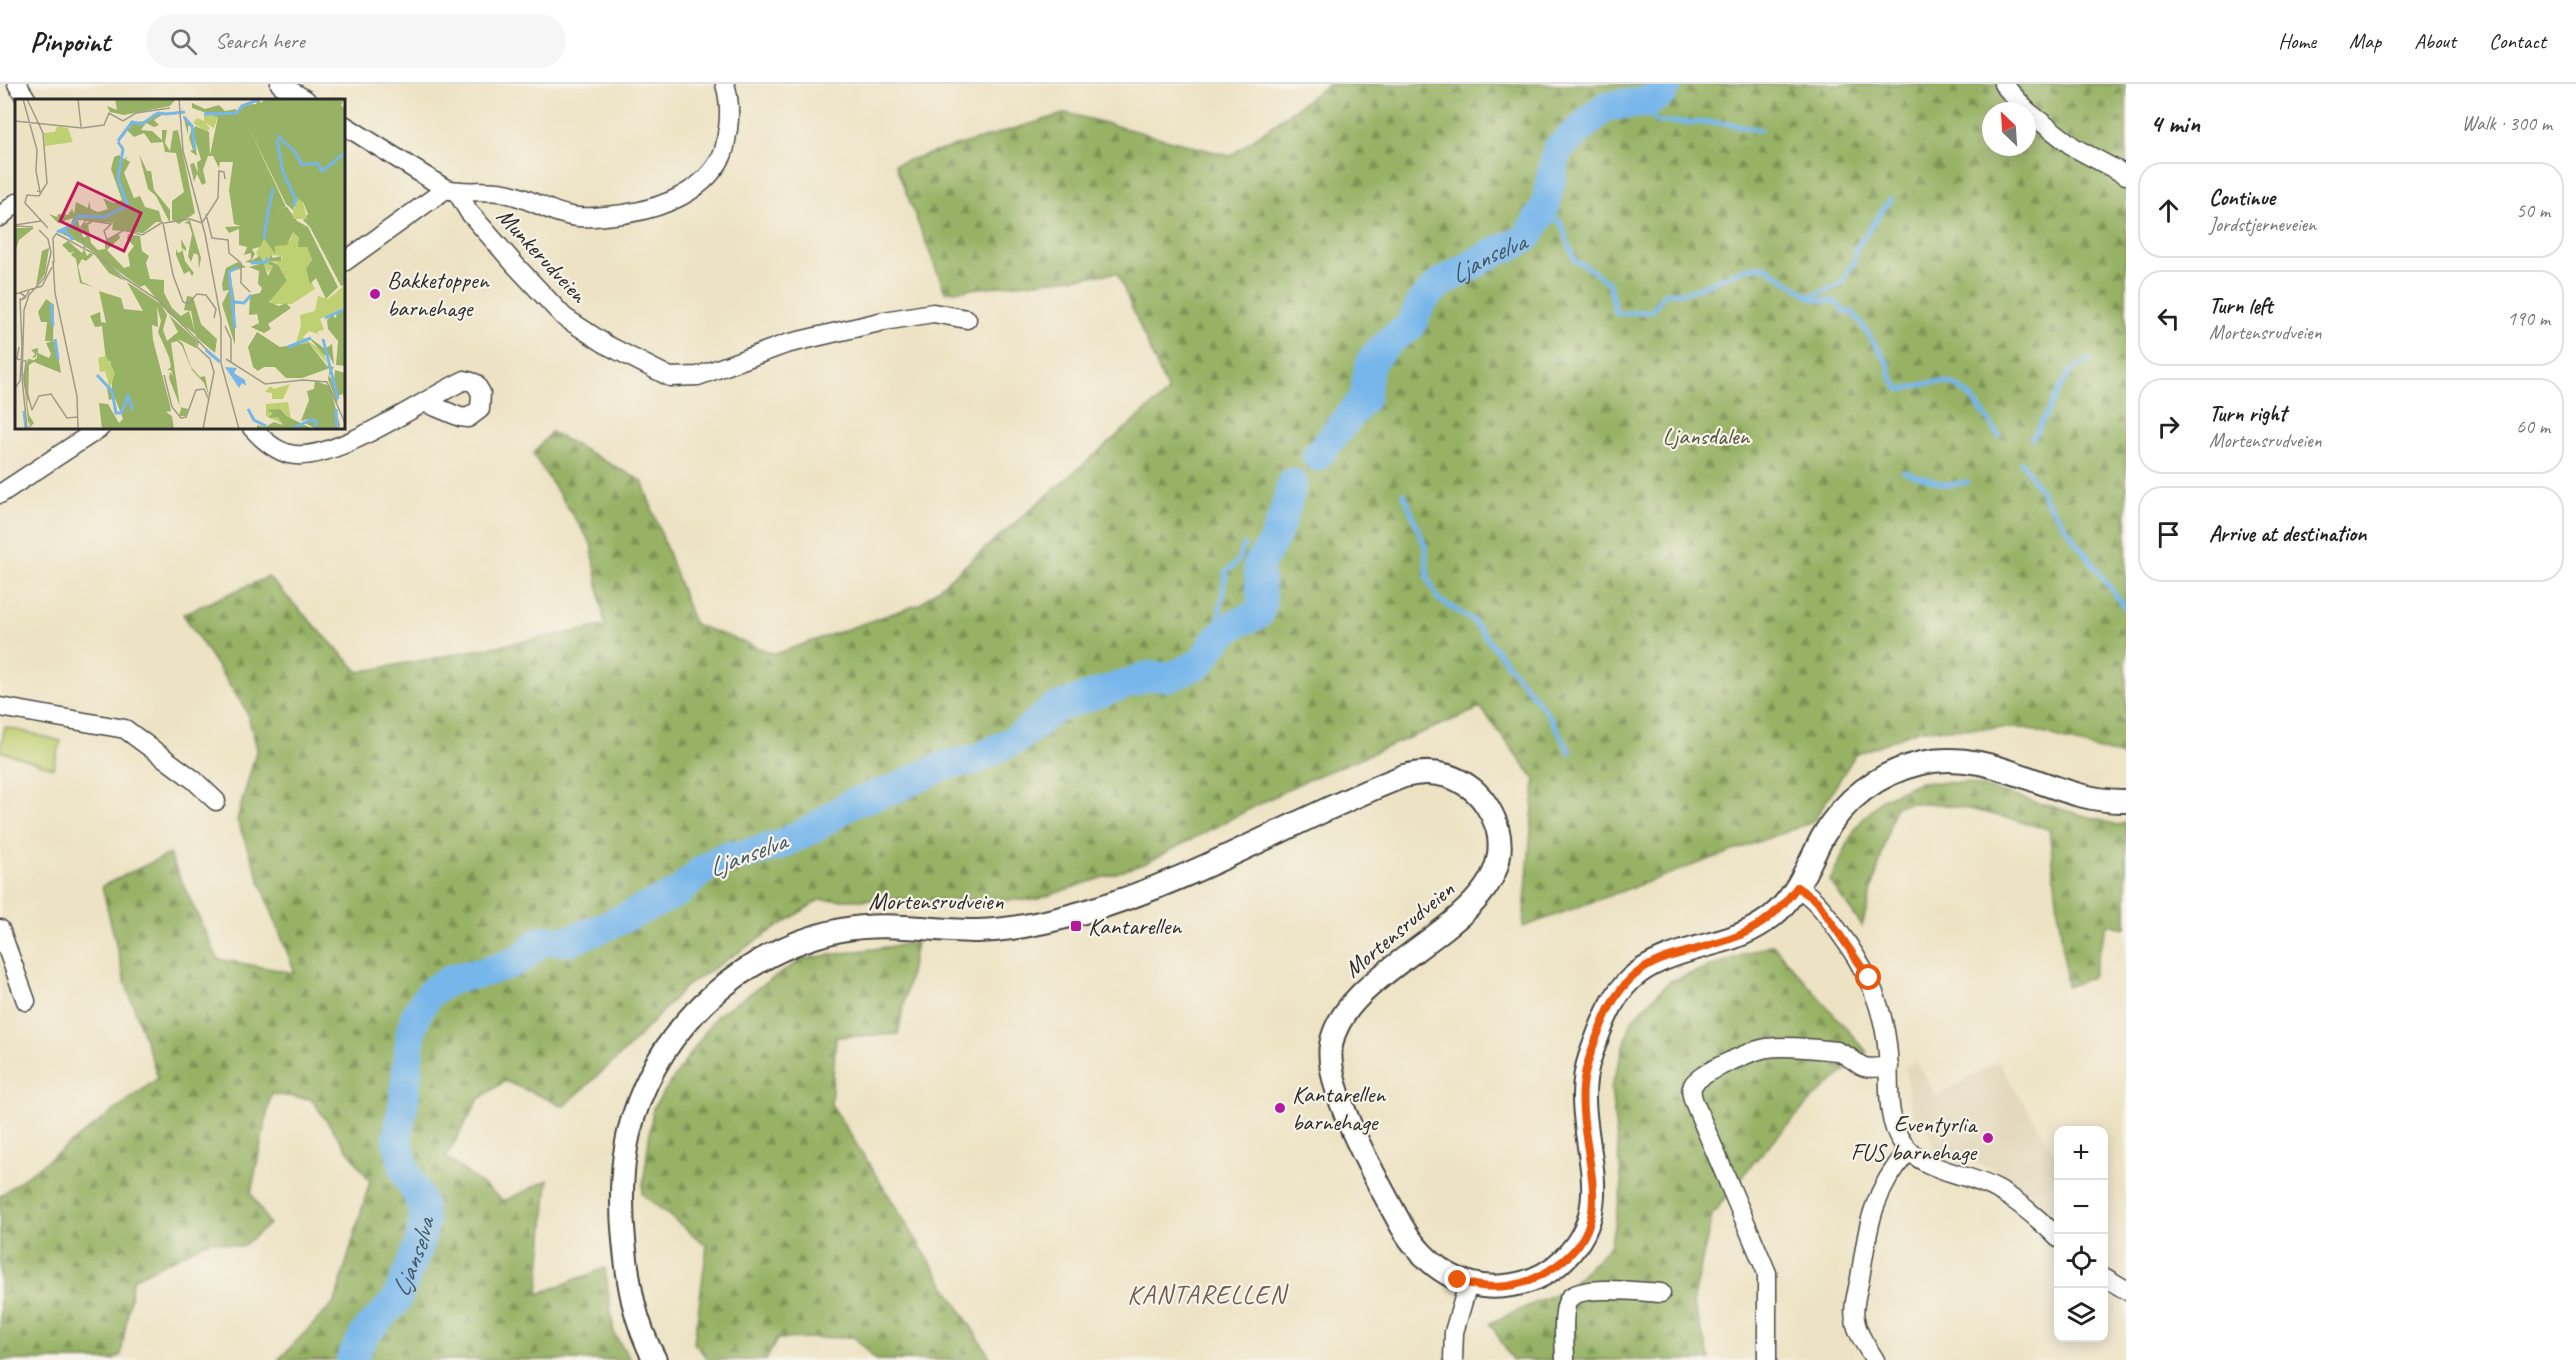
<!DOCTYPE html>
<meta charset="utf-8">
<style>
body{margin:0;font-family:Caveat,sans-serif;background:#f6f6f6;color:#222}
.controls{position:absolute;right:18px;bottom:18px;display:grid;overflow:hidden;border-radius:12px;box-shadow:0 3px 15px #0003}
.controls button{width:54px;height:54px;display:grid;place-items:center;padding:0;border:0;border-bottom:2px solid #e0e0e0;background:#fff;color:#222;font:30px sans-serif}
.compass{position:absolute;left:1982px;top:18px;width:54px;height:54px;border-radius:50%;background:#fff;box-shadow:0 3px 15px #0003;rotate:335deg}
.stop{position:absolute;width:18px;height:18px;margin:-14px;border:4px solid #ea580c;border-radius:50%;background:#fff}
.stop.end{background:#ea580c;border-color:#fff;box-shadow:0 2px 6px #0008}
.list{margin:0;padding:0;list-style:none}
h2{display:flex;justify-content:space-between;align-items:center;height:78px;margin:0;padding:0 24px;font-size:26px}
h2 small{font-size:20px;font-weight:400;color:#767676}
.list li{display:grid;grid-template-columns:39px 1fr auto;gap:18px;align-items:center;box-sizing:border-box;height:96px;margin:0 12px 12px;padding:0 12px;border:2px solid #e0e0e0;border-radius:24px}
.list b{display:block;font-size:22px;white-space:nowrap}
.list p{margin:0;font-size:20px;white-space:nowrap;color:#767676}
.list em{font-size:20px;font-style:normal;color:#767676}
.icon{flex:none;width:33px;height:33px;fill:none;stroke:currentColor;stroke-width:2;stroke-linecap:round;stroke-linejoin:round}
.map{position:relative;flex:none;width:2126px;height:1276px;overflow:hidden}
header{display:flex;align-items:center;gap:36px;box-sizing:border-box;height:84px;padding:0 30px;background:#fff;border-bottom:2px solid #e0e0e0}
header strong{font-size:28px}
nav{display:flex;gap:33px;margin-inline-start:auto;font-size:21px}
.search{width:420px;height:54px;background:#f6f6f6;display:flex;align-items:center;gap:15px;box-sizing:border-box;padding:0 21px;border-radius:33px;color:#767676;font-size:22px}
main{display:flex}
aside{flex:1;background:#fff}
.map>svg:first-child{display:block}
.built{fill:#dfd3b4}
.forest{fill:url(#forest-firs);stroke:#616e48;stroke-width:1.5;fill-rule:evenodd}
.pitch{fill:#bfd073;stroke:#757e4f;stroke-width:1.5}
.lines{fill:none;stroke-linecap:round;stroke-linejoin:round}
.stream{stroke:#76b6ea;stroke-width:5}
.river{stroke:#76b6ea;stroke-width:30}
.minor-casing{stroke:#484742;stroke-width:21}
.tertiary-casing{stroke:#484742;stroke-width:26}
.minor{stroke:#fff;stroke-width:18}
.tertiary{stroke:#fff;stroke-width:22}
.route{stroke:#ea580c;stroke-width:8}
.poi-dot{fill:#b5179e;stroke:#f7f3e8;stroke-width:2}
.labels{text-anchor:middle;stroke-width:4.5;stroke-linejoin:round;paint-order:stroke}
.street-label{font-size:24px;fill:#2b2b2b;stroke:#f7f3e8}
.poi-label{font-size:24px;fill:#2b2b2b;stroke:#f7f3e8;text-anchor:start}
.park-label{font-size:24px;fill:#50543d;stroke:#f7f3e8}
.water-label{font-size:26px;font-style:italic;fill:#425564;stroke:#f7f3e8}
.neighbourhood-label{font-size:26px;letter-spacing:1.5px;fill:#6d5d52;stroke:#f7f3e8}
.inset-river{fill:none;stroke:#76b6ea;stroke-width:3}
.inset-road{fill:none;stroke:#9f9987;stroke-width:1.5}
.view{fill:#c2185b;fill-opacity:0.15;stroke:#c2185b;stroke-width:3}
.inset-edge{fill:none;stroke:#2b2b2b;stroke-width:3}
</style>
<header>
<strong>Pinpoint</strong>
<div class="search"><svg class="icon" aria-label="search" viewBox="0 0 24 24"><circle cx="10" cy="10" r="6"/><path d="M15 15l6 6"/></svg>Search here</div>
<nav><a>Home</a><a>Map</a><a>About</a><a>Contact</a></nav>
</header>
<main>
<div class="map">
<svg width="2126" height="1276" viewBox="0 0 2126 1276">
<defs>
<pattern id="forest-firs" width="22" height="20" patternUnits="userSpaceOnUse" patternTransform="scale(1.5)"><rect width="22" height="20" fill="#97b265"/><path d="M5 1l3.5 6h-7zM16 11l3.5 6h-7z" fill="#7b9153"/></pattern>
</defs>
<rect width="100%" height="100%" fill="#f7f3e8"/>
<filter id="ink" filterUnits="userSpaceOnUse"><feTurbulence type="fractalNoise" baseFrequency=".0167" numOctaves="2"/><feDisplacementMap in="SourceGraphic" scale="12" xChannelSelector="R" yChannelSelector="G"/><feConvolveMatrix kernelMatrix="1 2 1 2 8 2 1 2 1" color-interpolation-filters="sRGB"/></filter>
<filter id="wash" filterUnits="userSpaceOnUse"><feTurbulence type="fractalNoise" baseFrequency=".008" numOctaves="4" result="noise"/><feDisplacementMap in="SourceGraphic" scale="24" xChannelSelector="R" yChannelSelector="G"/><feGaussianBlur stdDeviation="1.35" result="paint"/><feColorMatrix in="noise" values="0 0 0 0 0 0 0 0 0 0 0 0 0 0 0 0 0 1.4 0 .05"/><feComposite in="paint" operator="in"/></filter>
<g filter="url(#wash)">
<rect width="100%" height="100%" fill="#ede3c4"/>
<path class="built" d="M1916 977 1936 1012 1998 977 2058 1074V1123L2051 1127 1997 1087 1935 1065 1926 1043 1912 1030 1905 983Z"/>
<g class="forest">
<path d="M1329 0H2126V674L2026 644 1920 645 1855 671 1813 738 1523 843 1535 696 1481 624 1298 700 1146 779 1035 816H819L686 902 626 966 564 1022 505 997 479 1015 446 1073 504 1117 548 1096 538 1210 605 1184 614 1250 631 1276H278L335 1218 370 1097 311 1015 271 1010 251 1109 269 1140 242 1163 211 1156 133 1195 121 1271 113 1276H0V1112L158 994 124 894 102 802 169 770 218 875 295 889 237 736 257 664 246 626 183 530 268 493 359 588 605 542 591 459 533 370 551 348 642 397 694 540 775 570 920 520 1168 308 1117 189 945 208 895 80 1067 29 1230 72ZM1991 27H2027V63H1991Z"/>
<path d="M1919 698 1967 699 2118 741 2126 739V844L2107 840 2092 893 2067 903 2049 745C2015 737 1924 708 1895 723L1862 842 1830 797 1856 743 1882 715Z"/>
<path d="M916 859 898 950 836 953 831 1020 992 1276H876L854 1253 777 1255 766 1276H709L694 1259 707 1162 642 1110 653 1024 717 931 802 875Z"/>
<path d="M1772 860 1867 968 1811 1016 1753 1079 1712 1131 1693 1219 1710 1276H1512L1490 1239 1568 1204 1610 1162 1622 1102 1611 1004 1632 936 1669 898Z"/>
</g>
<path class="pitch" d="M5 643 61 657 53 684 0 667Z"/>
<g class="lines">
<g class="stream">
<path d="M1640 19 1658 38 1724 39 1760 46"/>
<path d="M1540 134 1560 137 1575 177C1589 182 1596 191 1609 199L1616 230 1652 227 1665 209 1688 208 1749 183H1767L1813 215 1836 218 1845 229 1853 228 1889 281 1890 291 1900 306C1912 304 1925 299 1937 298 1967 296 1984 331 1999 352"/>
<path d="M1809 213 1841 200 1849 184 1854 180 1856 164 1890 116"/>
<path d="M2032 355 2070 288 2089 276"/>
<path d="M2022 378 2047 418 2126 525"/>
<path d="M1904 388 1947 401 1967 398"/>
<path d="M1404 410 1425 462 1428 494 1438 515 1472 536 1548 630 1570 668"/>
<path d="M1215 557 1226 488 1237 478 1244 461"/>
</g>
<g class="river">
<path id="s1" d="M1317 372 1365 313 1367 292 1372 275 1394 253 1410 243 1422 217 1439 200 1491 170 1524 156 1529 151 1545 123 1557 66 1606 22 1646 18 1661 10 1668 0"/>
<path id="s2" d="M351 1276 365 1249 396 1217 420 1158 424 1139 422 1121 405 1086 397 1056 404 1017 411 947 416 931 426 914 435 905 454 894 481 889 510 880 522 874 539 858 545 856 569 857 609 841 679 808 700 788 724 773 743 771 779 761 814 744 852 719 892 706 946 681 977 675 1018 654 1055 624 1149 592 1171 593 1201 579 1215 557 1225 548 1237 539 1258 531 1262 519 1258 481C1277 457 1285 429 1292 399"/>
</g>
</g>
</g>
<g filter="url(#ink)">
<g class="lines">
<defs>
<g id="minor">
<path d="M17 0 27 16"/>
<path d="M280 0 306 16"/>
<path d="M2003 0 2027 27"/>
<path d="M2027 27 2075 64 2126 91"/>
<path d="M344 41 446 105C465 110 485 105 504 109 530 113 552 131 578 133 586 134 596 133 605 132 648 129 701 114 722 72 726 64 726 53 728 45 730 29 730 16 725 0"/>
<path d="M457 108 469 128 517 183 564 233 607 261 670 293 698 292 786 260 884 237 933 229 967 235"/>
<path d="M0 133 16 119"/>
<path d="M344 178 446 105"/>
<path d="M252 344C262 355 274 366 289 370 332 381 425 314 465 296L475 299 481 309 480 325 468 334 460 333 426 319"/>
<path d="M0 410 100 344"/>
<path d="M0 623 125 645 194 696 216 717"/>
<path d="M1797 803C1815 814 1825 828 1837 845 1866 884 1884 921 1888 970 1890 997 1885 1035 1902 1058 1923 1089 1967 1088 1998 1106 2020 1118 2040 1136 2058 1154"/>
<path d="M0 845 26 917"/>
<path d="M2104 1193 2126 1206"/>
<path d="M1453 1276 1454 1248 1468 1200"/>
<path d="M1565 1276C1565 1262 1561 1226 1569 1215 1581 1200 1641 1208 1661 1209"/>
<path d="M1767 1276V1189L1694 1018C1692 1012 1690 1007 1693 1001 1699 989 1753 966 1767 964 1789 961 1815 965 1837 967 1864 978 1853 988 1889 982"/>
<path d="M1875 1276C1867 1263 1857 1250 1855 1235 1852 1223 1858 1206 1860 1194 1869 1139 1871 1111 1908 1067"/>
</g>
<path id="tertiary" d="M655 1276C634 1237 628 1199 624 1156 620 1115 621 1071 634 1031 664 938 745 866 841 846 887 837 931 847 977 847 1014 846 1049 838 1084 828 1194 797 1298 733 1404 692 1427 686 1448 688 1468 702 1482 711 1492 728 1497 743 1524 838 1345 877 1331 961 1324 1006 1379 1100 1401 1141 1424 1181 1463 1210 1512 1201 1531 1198 1550 1189 1564 1175 1626 1115 1566 1044 1590 973 1617 895 1631 881 1711 860 1736 854 1761 844 1779 826 1799 806 1809 779 1822 754 1843 716 1878 689 1921 679 1994 662 2054 719 2126 717"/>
</defs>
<use href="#minor" class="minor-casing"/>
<use href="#tertiary" class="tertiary-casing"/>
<use href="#minor" class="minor"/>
<use href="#tertiary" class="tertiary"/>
</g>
</g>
<g class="lines" filter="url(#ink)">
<path class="route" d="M1458 1196C1483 1206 1513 1205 1537 1193 1631 1147 1577 1075 1583 1003 1585 980 1596 954 1605 933 1635 865 1681 875 1738 852 1764 841 1781 825 1797 803L1817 817 1869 894"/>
</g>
<g class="poi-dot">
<circle cx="375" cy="210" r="6"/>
<rect x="1070" y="836" width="12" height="12" rx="3"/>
<circle cx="1280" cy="1024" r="6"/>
<circle cx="1988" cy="1054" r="6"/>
</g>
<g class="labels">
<g class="street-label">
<text transform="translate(542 171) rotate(47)" y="8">Munkerudveien</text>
<text x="936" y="825">Mortensrudveien</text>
<text transform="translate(1399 845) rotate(-40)" y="8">Mortensrudveien</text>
</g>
<g class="poi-label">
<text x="387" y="204">Bakketoppen<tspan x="387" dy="28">barnehage</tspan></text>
<text x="1088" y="850">Kantarellen</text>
<text x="1292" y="1018">Kantarellen<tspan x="1292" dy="28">barnehage</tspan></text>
<text x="1976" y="1048" text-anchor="end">Eventyrlia<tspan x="1976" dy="28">FUS barnehage</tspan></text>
</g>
<g class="park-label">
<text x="1706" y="360">Ljansdalen</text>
</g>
<g class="water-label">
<text dy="9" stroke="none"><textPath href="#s1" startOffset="273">Ljanselva</textPath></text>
<text transform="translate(747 770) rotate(-21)" y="9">Ljanselva</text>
<text dy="9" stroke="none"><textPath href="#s2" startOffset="122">Ljanselva</textPath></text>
</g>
<g class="neighbourhood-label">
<text x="1207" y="1219">KANTARELLEN</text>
</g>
</g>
<g transform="translate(15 15)">
<rect width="330" height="330" fill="#ede3c4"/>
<path d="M189 15 203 17 199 29 190 24 195 29 192 33 178 24 182 19 189 22ZM278 133 294 151 297 163 291 172 300 190 277 205H256L255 197 272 180 261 164 255 162H266L267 157 254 156 253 164 258 168 253 173 241 154 249 140 260 155 259 147 275 142ZM330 186V209L305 220 309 231 303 232V235L294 232 288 238 308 253 312 264 294 244 280 247 286 227 285 216 300 212 303 197 313 200ZM273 303 276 320 270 326 251 317V305Z" fill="#bfd073"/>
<path d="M100 0H161L155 7 109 16 95 13 92 7 102 11ZM243 0 246 4 250 0H330L326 6 330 10V186L326 187 295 128 288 121 293 115 288 103 278 109 279 112 271 105 233 27 271 108 259 111 272 108 282 122 293 128 323 188 311 200 301 179 295 185 291 170 297 161 292 148H283L284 139 278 133 272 146 260 147V155L249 140 245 148 237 150 240 155 236 162 244 157 247 160 253 177 258 167 253 165 255 155 258 159 266 157V162H255L263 166 272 181 254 203 264 207 271 204 276 209 253 225 256 230 249 234 236 228 244 224 242 215 234 216 235 196 245 194 247 189 243 185 244 172 234 168 244 165 230 163 236 160V154L229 156 232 148 224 146V130L214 134 210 128 226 127 219 125 214 91 218 63H205L204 69 198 57H193L188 71 191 84 187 86 182 75 179 83 175 65 179 64 183 74 182 63 186 61 179 37 182 57 175 52 178 51 174 39 177 28 173 27V36L168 16 178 27V34L180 27 194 33 195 56 203 18 177 9V4L190 10 204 6 210 12 221 10 222 15 226 6 241 5ZM150 14 139 21 144 26 139 28 131 24 126 31 137 32 147 41V31H152L150 44 155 52 158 32 163 31 180 114 164 125 157 121V102L169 93 161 54 150 53 148 43 136 44 129 34 119 38 112 31 119 23 133 22 138 15ZM124 55 132 72H136L139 91 155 111V124L141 97 133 90ZM104 56 108 60 115 57 110 60 115 63 109 74 119 99 125 97 130 108 144 112 147 123H141L128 134 97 131 98 124 63 121 69 146 42 132 56 125 58 119 43 124 34 115 42 118 43 115 53 116 57 110 59 115 61 103 73 109 74 102 76 110 83 113 93 110 88 99 99 104 107 101 96 70 99 58ZM175 121 186 159 184 170 183 156 179 154 176 163 173 157 177 135 174 125 169 124ZM75 122 78 123 73 126 76 144 83 151 90 150V142L104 135 105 139 92 151 109 169 115 167 113 155 119 147 112 140 113 135 106 134 125 137 127 152 134 157 131 164 135 180 149 181V194L157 209 166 217 174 212 181 236 153 214 130 186 125 188 92 164 110 182 94 174 80 156 88 160 71 148 67 139 72 137 67 134V126ZM0 129H19L4 141 0 154ZM166 140 171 149V152L167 149 170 162 179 174 177 177 174 172 169 175 161 156V150L163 154 167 152ZM53 142 67 154 69 150 72 157 75 154 78 156 71 162 67 160 63 167 67 183 79 188 65 184 61 160 56 156 59 152 55 154 47 146ZM34 149 30 175 21 187 27 152ZM223 163 231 168 215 173 220 203V246L207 205 214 191 208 192 207 185 211 169ZM112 183 146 205 152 216 148 231 152 242 163 233 154 216 182 242 181 249 163 240 168 245 176 268 185 278 190 277 194 297 189 284 177 271 167 247 162 242 156 244 165 308 173 310 171 317H164L166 310 154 279 155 273 158 277 156 271H152L156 268 154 258 143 233 146 222 142 208 143 228 137 226 138 241 155 306 156 312 151 313 157 317 159 330H87L84 304 93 305 104 324 108 320 100 299 94 301 92 289H97V273L95 262H91L87 227 80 228 75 217 85 213 86 223 91 224 84 192 106 199 109 210 128 212ZM172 197 178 198 186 225 202 240 200 254 181 238 176 212 169 211ZM31 200 39 206 38 242 41 244 46 274 19 263 14 266 13 305 9 286 14 316 19 324 13 330 15 325 13 323 8 276 13 260 19 261 22 259 21 251V258L17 259 20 255 16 251 23 249V254L34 259 36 255 31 244 37 242H30L32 223H26L23 213ZM330 211V267L321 266 323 242 313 230 312 221 317 216 321 219 322 213ZM242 233 265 248 294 244 312 267 319 268 314 277 319 282 320 271 330 274V306L328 295 323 297 322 306 313 280 315 269 287 279H271L260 268H249L243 272 238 268 233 248ZM294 238 310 250 317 245 319 266 312 253 310 257 295 240 290 241ZM300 282 315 287 325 327 322 330H301L290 324 293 320 286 322 294 301 292 292 299 290ZM265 310 271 317 298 330H242V326L250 328 259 323 268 326 263 318 253 319 258 314 252 311Z" fill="#97b265"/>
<path d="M279 97 288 103 292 120H278Z" fill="#bfd073"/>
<path d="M42 27 53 29 58 43 30 47 29 34 40 33ZM275 285 268 300H257V294L250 293 255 287 259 290Z" fill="#bfd073"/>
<path d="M91 257 100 274 95 290 90 272 85 273 83 259Z" fill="#bfd073"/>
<path d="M210 268 222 269 219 274 230 281 231 287 227 284 224 289Z" fill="#76b6ea"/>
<path class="inset-river" d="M151 15 170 13M189 15 222 14 227 7 245 0M169 18 177 27 180 51M262 36 280 53 287 66 302 64 307 72 330 54M262 41 268 73 281 101 278 107M103 42 117 23 127 25 143 14 151 15M97 114 113 107 103 80 108 50 103 43M253 114 258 89M43 132 51 133 58 141M42 133 58 126 63 117 91 118 96 114M249 140 253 114M236 164 251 163 253 159M219 203 229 204 236 196M36 205 38 227M310 219 330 210M220 229 214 173 223 168M40 240 43 260M308 240 323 300M273 248 296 239M191 251 205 263M82 276 97 292 101 314H106L113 297 118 311M233 310 239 321 251 327M321 310 322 330M9 312 11 330M277 330 295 321 301 322 300 330"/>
<path class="inset-road" d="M8 0 22 51 21 72 25 93 22 92M12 0 28 34 32 84 24 97 12 96 10 104 33 129M63 0 66 28M164 0 168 52 190 135 206 220V264L224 330M0 22 67 29 89 26 94 14 108 22 121 14 155 9M191 115 197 139 213 141 214 154 226 164V184L235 193M148 124 158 176 168 203 173 205 182 195 191 196 201 210 199 219M149 124 175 120 187 124 203 99 204 72 209 73 210 80M0 126 26 122M0 127 18 128M42 135 85 158 110 180M70 149 65 130 71 121 96 125 89 132 92 141 109 131 127 136 148 123M38 162 40 194 62 297 63 330M39 164 38 139 42 134M108 178 143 201 192 251M5 194 10 197 6 201 10 199 14 192M0 195 27 187 37 168M210 227 216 240V264M183 242 182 248 195 260 199 273 188 330M4 248 2 260 11 262 9 282 17 311M211 260 250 285 288 281 312 283 330 324M149 276 157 308 166 319 171 318 181 291 189 290 194 301M0 289 5 282 7 248 5 199M17 311 24 297 36 295 52 319 62 318M12 330 7 279 9 211 14 196 30 178 36 154 33 140 24 131"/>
<path class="view" d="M63 84 126 114 109 152 45 122Z"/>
<rect width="330" height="330" class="inset-edge"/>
</g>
</svg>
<div class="controls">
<button>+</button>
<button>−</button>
<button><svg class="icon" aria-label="locate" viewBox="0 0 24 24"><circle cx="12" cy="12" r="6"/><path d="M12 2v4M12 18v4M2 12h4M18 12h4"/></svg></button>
<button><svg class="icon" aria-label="layers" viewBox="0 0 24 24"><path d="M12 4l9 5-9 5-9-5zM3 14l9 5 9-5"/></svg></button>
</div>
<svg class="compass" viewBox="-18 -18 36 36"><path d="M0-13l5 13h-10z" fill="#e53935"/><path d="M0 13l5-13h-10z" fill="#767676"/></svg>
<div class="stop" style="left:1869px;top:894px"></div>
<div class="stop end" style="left:1458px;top:1196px"></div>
</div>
<aside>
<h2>4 min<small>Walk · 300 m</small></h2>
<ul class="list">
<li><svg class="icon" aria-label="ahead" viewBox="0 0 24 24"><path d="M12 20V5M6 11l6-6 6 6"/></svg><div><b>Continue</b><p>Jordstjerneveien</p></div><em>50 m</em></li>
<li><svg class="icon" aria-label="left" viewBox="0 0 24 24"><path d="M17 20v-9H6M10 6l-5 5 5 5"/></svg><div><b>Turn left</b><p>Mortensrudveien</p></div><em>190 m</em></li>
<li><svg class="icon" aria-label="right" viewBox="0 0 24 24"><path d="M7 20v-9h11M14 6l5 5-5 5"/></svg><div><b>Turn right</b><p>Mortensrudveien</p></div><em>60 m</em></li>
<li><svg class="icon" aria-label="arrive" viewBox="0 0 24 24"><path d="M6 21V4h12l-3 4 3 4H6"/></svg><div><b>Arrive at destination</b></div></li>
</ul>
</aside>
</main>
